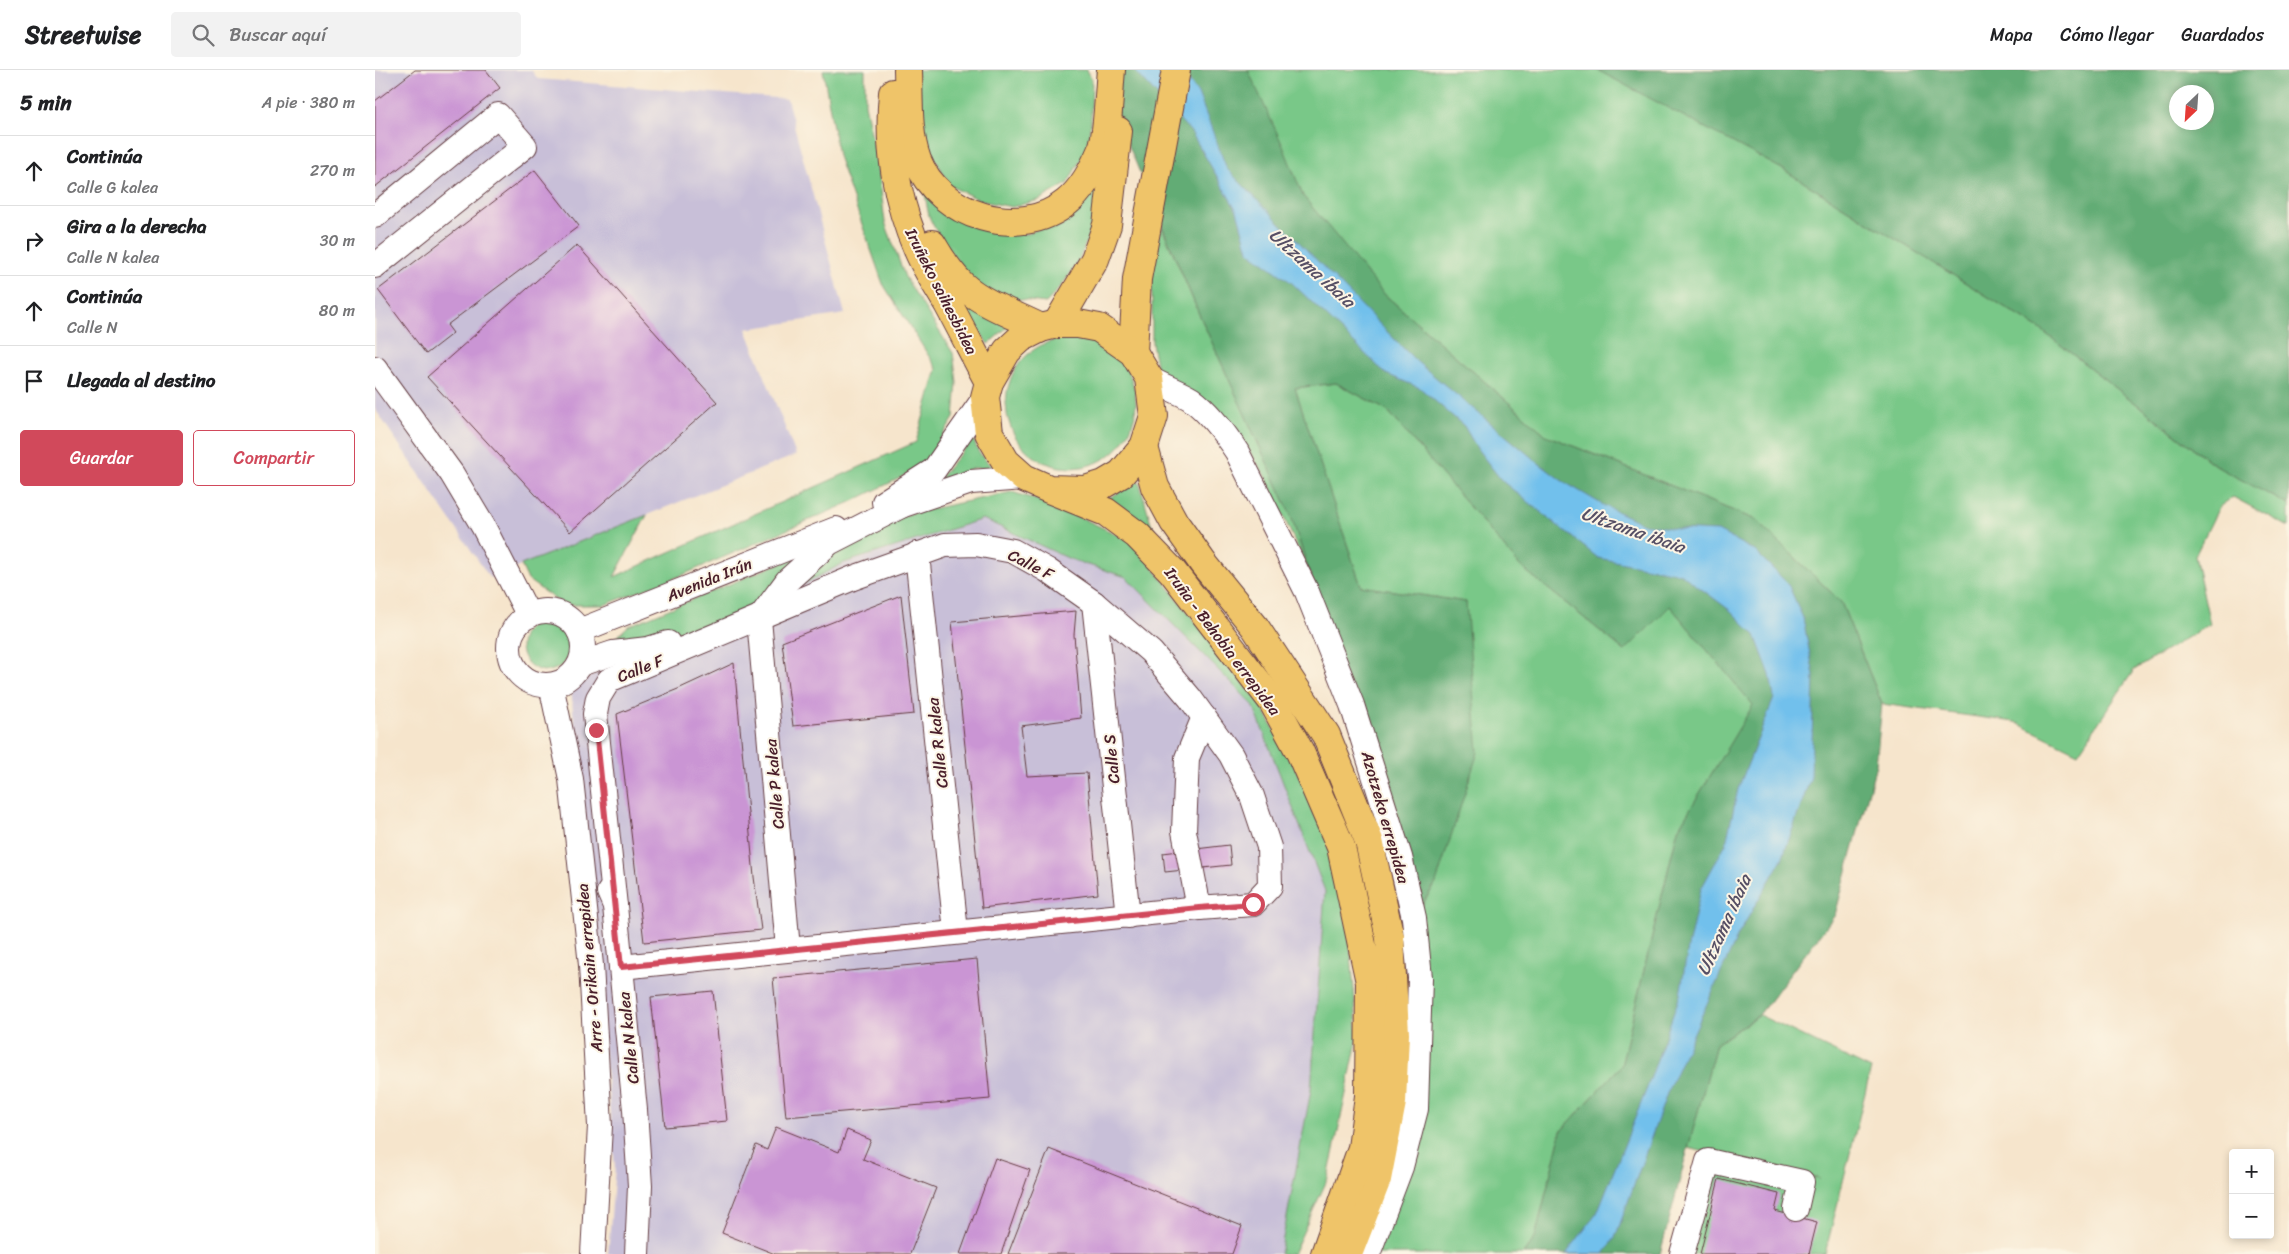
<!DOCTYPE html>
<html lang="es">
<meta charset="utf-8">
<style>
body{margin:0;font-family:Sriracha,sans-serif;background:#f2f2f2;color:#202124}
.controls{position:absolute;right:15px;bottom:15px;display:grid;overflow:hidden;border-radius:5px;box-shadow:0 2px 8px #0003}
.controls button{width:45px;height:45px;display:grid;place-items:center;padding:0;border:0;border-bottom:1px solid #e0e0e0;background:#fff;color:#202124;font:25px sans-serif}
.compass{position:absolute;left:1794px;top:15px;width:45px;height:45px;border-radius:50%;background:#fff;box-shadow:0 2px 8px #0003;rotate:205deg}
.stop{position:absolute;width:15px;height:15px;margin:-11px;border:4px solid #d1495b;border-radius:50%;background:#fff}
.stop.end{background:#d1495b;border-color:#fff;box-shadow:0 1px 5px #0008}
.list{margin:0;padding:0;list-style:none}
h2{display:flex;justify-content:space-between;align-items:center;height:65px;margin:0;padding:0 20px;font-size:21px}
h2 small{font-size:16px;font-weight:400;color:#757577}
.list li{display:grid;grid-template-columns:32px 1fr auto;gap:15px;align-items:center;box-sizing:border-box;height:70px;padding:0 20px;border-top:1px solid #e0e0e0}
.list b{display:block;font-size:19px;white-space:nowrap}
.list p{margin:0;font-size:16px;white-space:nowrap;color:#757577}
.list em{font-size:16px;font-style:normal;color:#757577}
.actions{display:flex;gap:10px;padding:15px 20px}
.actions a{flex:1;padding:11px 0;border:1px solid #d1495b;border-radius:5px;text-align:center;font-size:18px;color:#d1495b}
.actions .main{background:#d1495b;color:#fff}
.icon{flex:none;width:28px;height:28px;fill:none;stroke:currentColor;stroke-width:2;stroke-linecap:round;stroke-linejoin:round}
.map{position:relative;flex:none;width:1914px;height:1184px;overflow:hidden}
header{display:flex;align-items:center;gap:30px;box-sizing:border-box;height:70px;padding:0 25px;background:#fff;border-bottom:1px solid #e0e0e0}
header strong{font-size:24px}
nav{display:flex;gap:28px;margin-inline-start:auto;font-size:18px}
.search{width:350px;height:45px;background:#f2f2f2;display:flex;align-items:center;gap:12px;box-sizing:border-box;padding:0 18px;border-radius:5px;color:#757577;font-size:19px}
main{display:flex}
aside{flex:1;background:#fff}
.map>svg:first-child{display:block}
.industrial{fill:#c8bfd8}
.green{fill:#79c888;stroke:#62745a}
.forest{fill:#62ac74;stroke:#566650;fill-rule:evenodd}
.water{fill:#71c0ec;stroke:#5e708c}
.building{fill:#ca95d4}
.lines{fill:none;stroke-linecap:round;stroke-linejoin:round}
.minor-casing{stroke:#643d43;stroke-width:26}
.highway-casing{stroke:#643d43;stroke-width:30}
.minor{stroke:#fff;stroke-width:24}
.highway{stroke:#efc469;stroke-width:28}
.route{stroke:#d1495b;stroke-width:6}
.labels{text-anchor:middle;stroke-width:4;stroke-linejoin:round;paint-order:stroke}
.street-label{font-size:16px;fill:#4a1f2b;stroke:#fcf5e5}
.water-label{font-size:18px;font-style:italic;fill:#564f65;stroke:#fcf5e5}
</style>
<header>
<strong>Streetwise</strong>
<div class="search"><svg class="icon" aria-label="search" viewBox="0 0 24 24"><circle cx="10" cy="10" r="6"/><path d="M15 15l6 6"/></svg>Buscar aquí</div>
<nav><a>Mapa</a><a>Cómo llegar</a><a>Guardados</a></nav>
</header>
<main>
<aside>
<h2>5 min<small>A pie · 380 m</small></h2>
<ul class="list">
<li><svg class="icon" aria-label="ahead" viewBox="0 0 24 24"><path d="M12 20V5M6 11l6-6 6 6"/></svg><div><b>Continúa</b><p>Calle G kalea</p></div><em>270 m</em></li>
<li><svg class="icon" aria-label="right" viewBox="0 0 24 24"><path d="M7 20v-9h11M14 6l5 5-5 5"/></svg><div><b>Gira a la derecha</b><p>Calle N kalea</p></div><em>30 m</em></li>
<li><svg class="icon" aria-label="ahead" viewBox="0 0 24 24"><path d="M12 20V5M6 11l6-6 6 6"/></svg><div><b>Continúa</b><p>Calle N</p></div><em>80 m</em></li>
<li><svg class="icon" aria-label="arrive" viewBox="0 0 24 24"><path d="M6 21V4h12l-3 4 3 4H6"/></svg><div><b>Llegada al destino</b></div></li>
</ul>
<div class="actions"><a class="main">Guardar</a><a>Compartir</a></div>
</aside>
<div class="map">
<svg width="1914" height="1184" viewBox="0 0 1914 1184">
<rect width="100%" height="100%" fill="#fcf5e5"/>
<filter id="ink" filterUnits="userSpaceOnUse"><feTurbulence type="fractalNoise" baseFrequency=".02" numOctaves="2"/><feDisplacementMap in="SourceGraphic" scale="10" xChannelSelector="R" yChannelSelector="G"/><feConvolveMatrix kernelMatrix="1 2 1 2 8 2 1 2 1" color-interpolation-filters="sRGB"/></filter>
<filter id="wash" filterUnits="userSpaceOnUse"><feTurbulence type="fractalNoise" baseFrequency=".0096" numOctaves="4" result="noise"/><feDisplacementMap in="SourceGraphic" scale="20" xChannelSelector="R" yChannelSelector="G"/><feGaussianBlur stdDeviation="1.12" result="paint"/><feColorMatrix in="noise" values="0 0 0 0 0 0 0 0 0 0 0 0 0 0 0 0 0 1.4 0 .05"/><feComposite in="paint" operator="in"/></filter>
<g filter="url(#wash)">
<rect width="100%" height="100%" fill="#f6e5cc"/>
<g class="industrial">
<path d="M0 0H156L163 9 412 29 470 244 371 259 421 385 115 508 0 339Z"/>
<path d="M608 449 695 489 751 507 878 635 950 821 936 1020 905 1184H233L240 1097 196 619 322 541Z"/>
</g>
<g class="green">
<path d="M448 0H490V34L503 96 510 152 530 207 578 283 582 312 579 348 552 391 525 408 476 432 305 506 229 535H188L153 510 146 495 272 445 239 507 541 372 562 299 508 214 463 86Z"/>
<path d="M541 0H712L717 9 716 50 712 79 692 114 664 130 637 137 607 131 575 116 552 74Z"/>
<path d="M872 0H1224L1409 100 1665 259 1841 396 1914 435V457L1858 427 1844 437 1820 486 1835 554 1759 600 1703 683 1640 652 1507 634 1466 532 1381 450 1171 365 1009 224 965 173 928 126Z"/>
<path d="M726 101C717 160 714 188 671 233 652 231 632 228 614 221 597 214 560 164 554 146 552 138 551 129 549 120L610 160 652 164 691 147Z"/>
<path d="M787 157 824 244 915 443 934 502 889 404 854 351 782 301 777 272V188Z"/>
<path d="M581 225 635 255 613 274Z"/>
<circle cx="696" cy="333" r="65"/>
<path d="M961 313 1013 341 1145 496 1250 581 1295 536 1379 635 1303 759 1246 996 1186 1061 1160 1168 1148 1184H975L1041 1039 1039 848 1061 813 1091 532 986 516 920 318Z"/>
<path d="M598 369 604 383 618 398H599L562 411Z"/>
<path d="M764 411 776 453 786 472 752 440 734 428Z"/>
<path d="M637 422 681 436 758 472 886 635 952 756 974 861 983 967 953 1108 918 1184H905L936 1020 950 821 878 635 751 507 695 489 608 449 469 493 396 531 281 576 218 590 253 556 459 471 537 443Z"/>
<circle cx="171" cy="576" r="25"/>
<path d="M1384 945 1496 999 1450 1184H1307L1333 1091 1445 1109 1313 1078 1341 974Z"/>
</g>
<g class="forest">
<path d="M722 0H873L908 76 928 126 1009 224 1171 365 1381 450 1466 532 1507 634 1501 695 1460 845 1384 945 1341 974 1285 1184H1148L1160 1168 1186 1061 1246 996 1303 759 1378 635 1295 536 1250 581 1145 496 1013 341 961 313 920 318 986 516 1091 532 1103 682 1061 813 1045 837 915 443 824 244Z"/>
<path d="M1222 0H1914V435L1844 398 1665 259 1409 100ZM1802 22H1832V52H1802Z"/>
</g>
<path class="water" d="M759 0H806L823 23 852 99 1041 291 1161 391 1186 410 1228 435 1269 454 1302 459 1343 461 1380 481 1413 514 1428 548 1439 605 1436 707 1407 789 1363 865 1294 1018 1240 1168 1229 1184H1191L1222 1143 1272 1018 1305 925 1313 877 1326 819 1351 773 1363 719 1399 628 1395 605 1380 565 1356 541 1306 504 1223 488 1127 411 1103 380 1089 356 1045 318 1011 304 917 213 873 181 862 141 816 62Z"/>
<g id="blocks">
<g class="building">
<path d="M40 0H111L125 18 0 117V31Z"/>
<path d="M160 100 204 156 72 255 78 263 51 284 3 220Z"/>
<path d="M202 175 342 332 195 462 52 307Z"/>
<path d="M526 525 539 644 418 656 407 572Z"/>
<path d="M701 541 699 565 706 648 646 656 652 706 712 703 723 824 607 838 577 552Z"/>
<path d="M359 593 379 807 386 860 269 872 242 644 303 619Z"/>
<path d="M854 775 856 795 790 802 788 783Z"/>
<path d="M602 889 615 1029 411 1047 398 908Z"/>
<path d="M338 921 352 1051 290 1057 276 927Z"/>
<path d="M401 1057 464 1082 472 1060 496 1070 488 1089 561 1118 535 1184H400L347 1163 381 1075 392 1080Z"/>
<path d="M674 1079 867 1156 857 1184H633Z"/>
<path d="M620 1088 655 1100 626 1184H585Z"/>
<path d="M1344 1109 1404 1124 1400 1141 1442 1152 1434 1184H1325Z"/>
</g>
</g>
</g>
<g filter="url(#ink)">
<use href="#blocks" fill-opacity="0" stroke="#643d43" stroke-width="1"/>
<g class="lines">
<defs>
<g id="minor">
<path d="M0 146 123 45 150 76 0 196"/>
<path d="M0 298 77 404 108 456 154 546"/>
<path d="M774 308C787 316 803 321 816 329 835 343 849 362 862 382L932 522 977 635 1025 787 1039 848 1045 908 1041 1039 1026 1097 993 1184"/>
<path d="M509 432 559 400 610 327"/>
<path d="M511 441 596 412 649 408"/>
<path d="M542 484 581 862"/>
<path d="M719 533 753 846"/>
<circle cx="171" cy="578" r="37"/>
<path d="M204 561 461 459"/>
<path d="M205 594 238 583 273 579 293 573"/>
<path d="M176 615 196 709 216 895 225 1056 218 1184"/>
<path d="M234 822 240 836 260 1040 265 1116 262 1184"/>
<path d="M240 836 220 644 223 628 234 610 478 508 570 475 601 474 638 481 672 500 719 533 776 582 815 628 856 685 877 726 894 777 895 816 878 834 824 838 246 897"/>
<path d="M824 838 809 761 812 688 829 647"/>
<path d="M413 879 384 549 412 511 454 473 526 436"/>
<path d="M1307 1184 1333 1091 1427 1112 1421 1139"/>
</g>
<g id="highway">
<path d="M533 0C534 29 532 63 542 90 564 146 645 171 692 132 708 119 719 98 727 79 733 65 734 18 736 0"/>
<path d="M518 23C513 76 521 131 543 180 551 199 563 217 573 234 587 260 600 286 614 312"/>
<path d="M557 174C565 188 575 203 587 215 608 234 640 245 666 258"/>
<path d="M682 254 720 189 732 155 743 61"/>
<path d="M758 282 762 209 801 0"/>
<path d="M769 377 780 417 799 452 828 493 880 557 951 665 994 771 1015 868 1020 964 1017 1032 1002 1109 973 1184"/>
<path d="M674 419 710 420 729 414 746 404 769 377 779 346 774 308 758 282 724 258 703 254H682L666 258 646 268 632 281 614 312 610 327 614 363 631 392 649 408 674 419 731 442 762 465 797 501 898 632 925 682 966 777 995 912 994 1026 987 1078 950 1184"/>
</g>
</defs>
<use href="#minor" class="minor-casing"/>
<use href="#highway" class="highway-casing"/>
<use href="#minor" class="minor"/>
<use href="#highway" class="highway"/>
</g>
</g>
<g class="lines" filter="url(#ink)">
<path class="route" d="M221 660 246 897 824 838 878 834"/>
</g>
<g class="labels">
<g class="street-label">
<text transform="translate(567 221) rotate(63)" y="6">Iruñeko saihesbidea</text>
<text transform="translate(656 494) rotate(27)" y="6">Calle F</text>
<text transform="translate(334 509) rotate(-22)" y="6">Avenida Irún</text>
<text transform="translate(848 571) rotate(53)" y="6">Iruña - Behobia errepidea</text>
<text transform="translate(265 598) rotate(-22)" y="6">Calle F</text>
<text transform="translate(562 673) rotate(-96)" y="6">Calle R kalea</text>
<text transform="translate(736 689) rotate(-96)" y="6">Calle S</text>
<text transform="translate(399 714) rotate(-95)" y="6">Calle P kalea</text>
<text transform="translate(1011 747) rotate(74)" y="6">Azotzeko errepidea</text>
<text transform="translate(214 898) rotate(-95)" y="6">Arre - Orikain errepidea</text>
<text transform="translate(253 968) rotate(-96)" y="6">Calle N kalea</text>
</g>
<g class="water-label">
<text transform="translate(937 198) rotate(42)" y="6">Ultzama ibaia</text>
<text transform="translate(1258 460) rotate(19)" y="6">Ultzama ibaia</text>
<text transform="translate(1349 855) rotate(-66)" y="6">Ultzama ibaia</text>
</g>
</g>
</svg>
<div class="controls">
<button>+</button>
<button>−</button>
</div>
<svg class="compass" viewBox="-18 -18 36 36"><path d="M0-13l5 13h-10z" fill="#e53935"/><path d="M0 13l5-13h-10z" fill="#757577"/></svg>
<div class="stop" style="left:878px;top:834px"></div>
<div class="stop end" style="left:221px;top:660px"></div>
</div>
</main>
